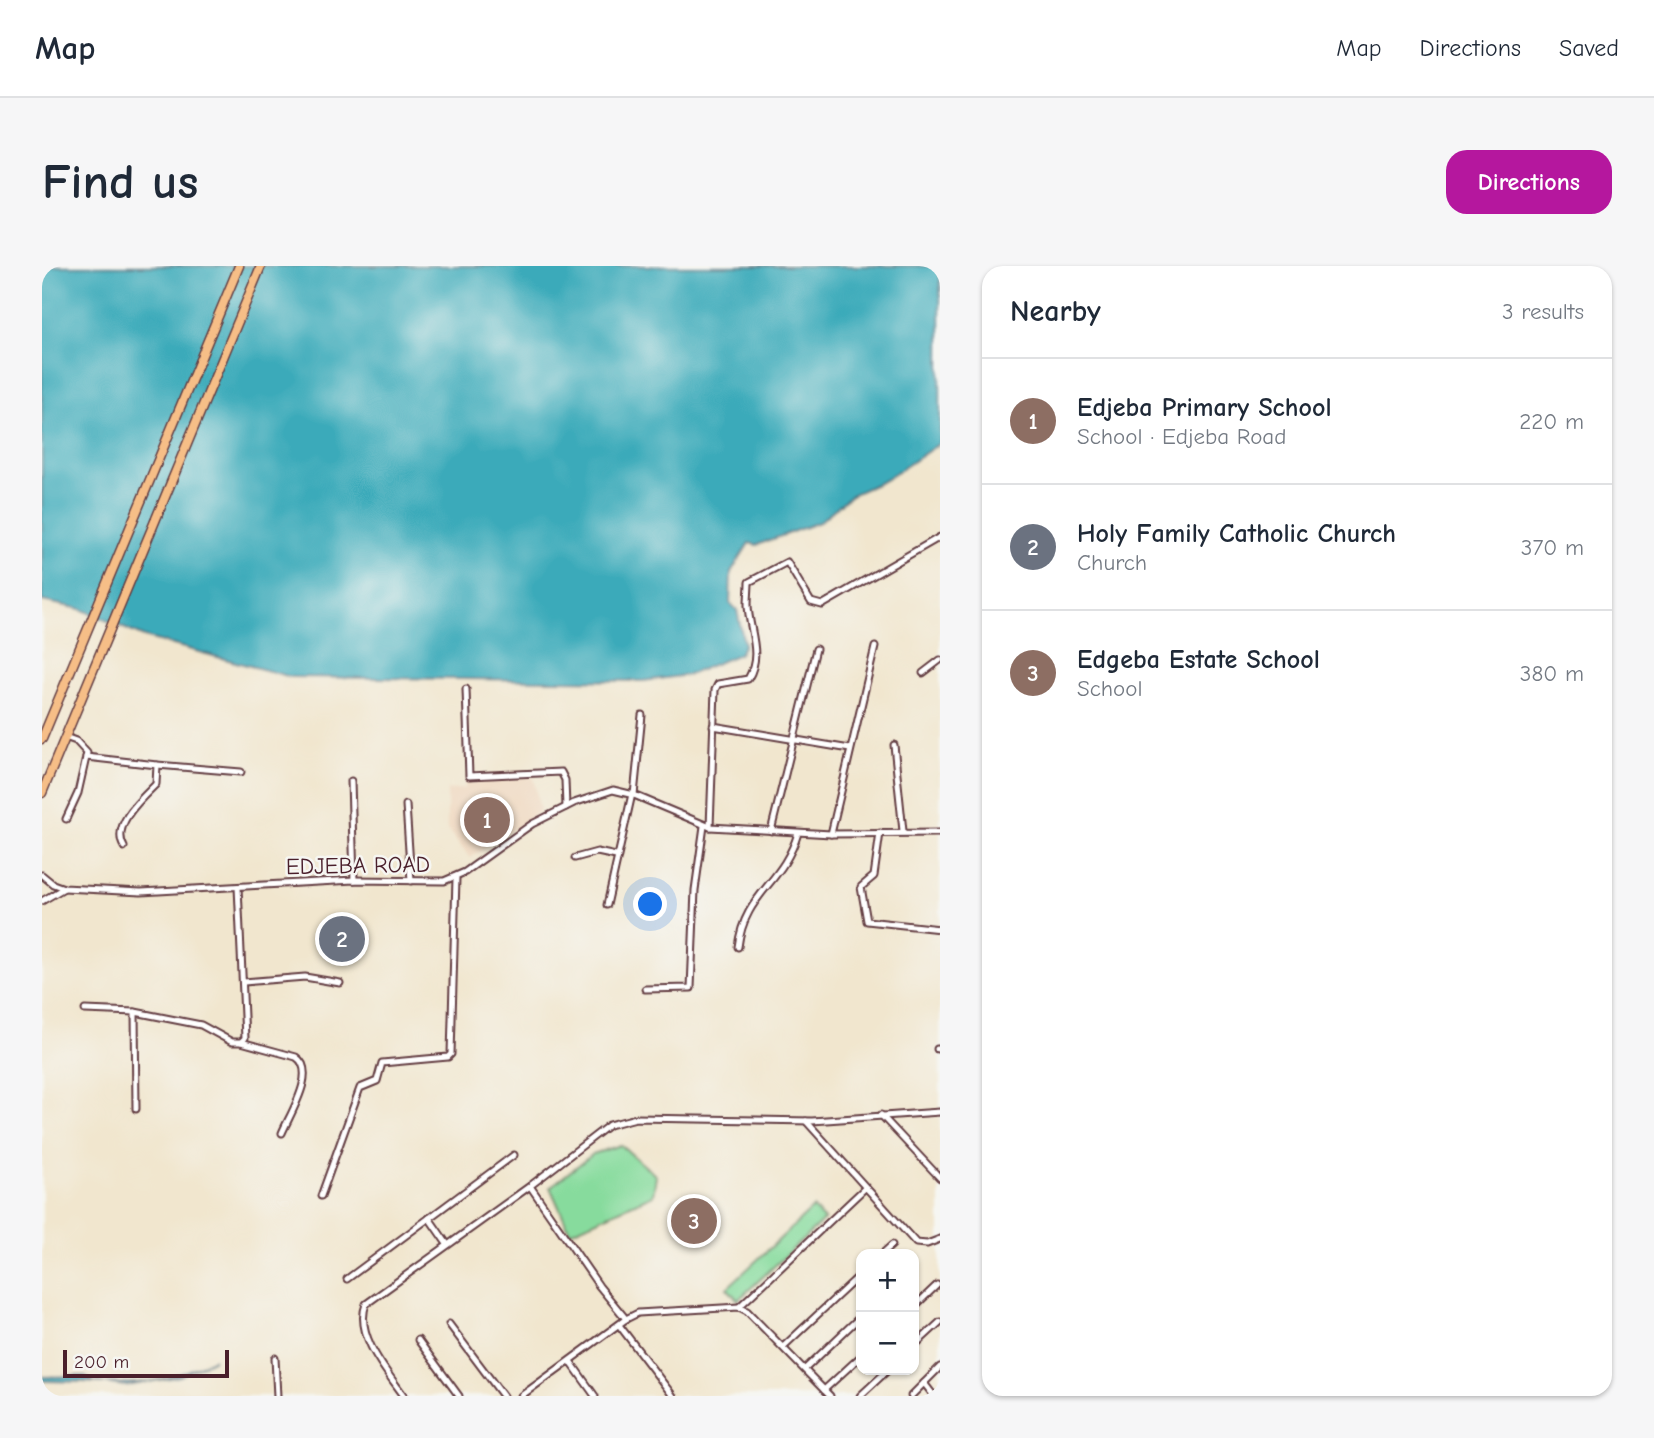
<!DOCTYPE html>
<meta charset="utf-8">
<style>
body{margin:0;font-family:"Comic Neue",sans-serif;background:#f6f6f7;color:#1f2937}
.controls{position:absolute;right:21px;bottom:21px;display:grid;overflow:hidden;border-radius:14px;box-shadow:0 2px 5px #0004}
.controls button{width:63px;height:63px;display:grid;place-items:center;padding:0;border:0;border-bottom:2px solid #e0e1e3;background:#fff;color:#1f2937;font:35px sans-serif}
.scale{position:absolute;left:21px;bottom:18px;width:166px;box-sizing:border-box;padding-left:7px;border:4px solid #4a1f2b;border-top:0;font-size:19px;line-height:24px;white-space:nowrap;color:#4a1f2b;-webkit-text-stroke:5px #f6f6f2;paint-order:stroke}
.you{position:absolute;left:609px;top:639px;width:24px;height:24px;margin:-18px;border:5px solid #fff;border-radius:50%;background:#1a73e8;box-shadow:0 0 0 10px #1a73e833}
.badge{display:grid;place-items:center;width:46px;height:46px;border-radius:50%;background:#b5179e;color:#fff;font-size:23px;font-weight:700}
.pin{position:absolute;translate:-50% -50%;border:4px solid #fff;box-shadow:0 2px 7px #0006}
.list{margin:0;padding:0;list-style:none}
h2{display:flex;justify-content:space-between;align-items:center;height:91px;margin:0;padding:0 28px;font-size:30px}
h2 small{font-size:23px;font-weight:400;color:#747a83}
.list li{display:grid;grid-template-columns:46px 1fr auto;gap:21px;align-items:center;box-sizing:border-box;height:126px;padding:0 28px;border-top:2px solid #e0e1e3}
.list b{display:block;font-size:26px;white-space:nowrap}
.list p{margin:0;font-size:23px;white-space:nowrap;color:#747a83}
.list em{font-size:23px;font-style:normal;color:#747a83}
.map{position:relative;flex:none;width:898px;height:1130px;overflow:hidden;border-radius:21px}
header{display:flex;align-items:center;gap:42px;box-sizing:border-box;height:98px;padding:0 35px;background:#fff;border-bottom:2px solid #e0e1e3}
header strong{font-size:33px}
nav{display:flex;gap:38px;margin-inline-start:auto;font-size:24px}
.intro{display:flex;align-items:center;justify-content:space-between;box-sizing:border-box;height:168px;padding:0 42px}
h1{margin:0;font-size:49px}
.button{padding:18px 32px;border-radius:21px;background:#b5179e;color:#fff;font-size:24px;font-weight:700}
main{display:flex;gap:42px;padding:0 42px}
aside{flex:1;background:#fff;border-radius:21px;box-shadow:0 2px 5px #0004}
.map>svg:first-child{display:block}
.built{fill:#efd6bc}
.green{fill:#87db9d;stroke:#687d64;stroke-width:2}
.water{fill:#3baaba;stroke:#426472;stroke-width:2}
.lines{fill:none;stroke-linecap:round;stroke-linejoin:round}
.minor-casing{stroke:#633d43;stroke-width:9}
.primary-casing{stroke:#633d43;stroke-width:11}
.minor{stroke:#fff;stroke-width:5}
.primary{stroke:#f6be87;stroke-width:8}
.labels{text-anchor:middle;stroke-width:5;stroke-linejoin:round;paint-order:stroke}
.street-label{font-size:23px;fill:#4a1f2b;stroke:#f6f6f2}
</style>
<header>
<strong>Map</strong>
<nav><a>Map</a><a>Directions</a><a>Saved</a></nav>
</header>
<div class="intro"><h1>Find us</h1><a class="button">Directions</a></div>
<main>
<div class="map">
<svg width="898" height="1130" viewBox="0 0 898 1130">
<rect width="100%" height="100%" fill="#f6f6f2"/>
<filter id="ink" filterUnits="userSpaceOnUse"><feTurbulence type="fractalNoise" baseFrequency=".0143" numOctaves="2"/><feDisplacementMap in="SourceGraphic" scale="14" xChannelSelector="R" yChannelSelector="G"/><feConvolveMatrix kernelMatrix="1 2 1 2 8 2 1 2 1" color-interpolation-filters="sRGB"/></filter>
<filter id="wash" filterUnits="userSpaceOnUse"><feTurbulence type="fractalNoise" baseFrequency=".00686" numOctaves="4" result="noise"/><feDisplacementMap in="SourceGraphic" scale="28" xChannelSelector="R" yChannelSelector="G"/><feGaussianBlur stdDeviation="1.57" result="paint"/><feColorMatrix in="noise" values="0 0 0 0 0 0 0 0 0 0 0 0 0 0 0 0 0 1.4 0 .05"/><feComposite in="paint" operator="in"/></filter>
<g filter="url(#wash)">
<rect width="100%" height="100%" fill="#f1e6ce"/>
<path class="built" d="M491 510 498 545 428 592 405 563V524L423 523V516Z"/>
<g class="green">
<path d="M579 879 614 910 611 929 528 966 508 921 551 888Z"/>
<path d="M771 942 782 954 696 1034 685 1022Z"/>
</g>
<g class="water">
<path d="M0 0H898V177L843 214 809 229 777 256 715 279 707 277 689 306 688 337 695 344 702 378 697 388 646 409 601 415 249 411 102 371 39 343 0 335Z"/>
<path d="M172 1093C99 1130 76 1114 0 1115V1111L41 1110 53 1116 85 1120 138 1110Z"/>
</g>
</g>
<g filter="url(#ink)">
<g class="lines">
<defs>
<g id="minor">
<path d="M881 407 898 394"/>
<path d="M424 423 427 510 519 506 523 514 524 541"/>
<path d="M671 460 808 483"/>
<path d="M23 471 34 475 45 487 36 527 24 553"/>
<path d="M852 479 861 565"/>
<path d="M44 491 115 499 114 518C99 533 69 559 82 581"/>
<path d="M115 499 199 506"/>
<path d="M309 515 312 614"/>
<path d="M592 529 600 449"/>
<path d="M364 539 369 615"/>
<path d="M668 561 673 424 676 418 706 413C721 388 707 365 706 339 706 331 707 323 707 316L745 296 769 336 780 339 898 271"/>
<path d="M729 565 774 383"/>
<path d="M838 567 832 610 819 621 825 655 898 663"/>
<path d="M789 568 833 381"/>
<path d="M533 592 555 586 574 590"/>
<path d="M0 609 11 618 22 622 99 626 312 614 402 615 423 606 490 558 532 537 571 524 592 529 668 561 789 568 898 567"/>
<path d="M0 635 22 622"/>
<path d="M565 639 590 528"/>
<path d="M696 681C702 628 741 618 756 567"/>
<path d="M202 716 263 711 298 717"/>
<path d="M603 723 649 722 653 624 662 560"/>
<path d="M43 744 93 746"/>
<path d="M199 776 254 791C276 805 248 848 240 867"/>
<path d="M895 783H898"/>
<path d="M94 843 93 746 159 759 190 776H199L203 772 196 621"/>
<path d="M839 849 898 912"/>
<path d="M764 855 874 977 885 978 898 973"/>
<path d="M279 930 318 822 335 815 340 797 406 791 409 788 414 612"/>
<path d="M387 952 405 978"/>
<path d="M840 988 850 979"/>
<path d="M305 1013 472 889"/>
<path d="M697 1041 823 922"/>
<path d="M872 1041 895 1019"/>
<path d="M584 1053 557 1020 488 920 567 859 594 852 770 855 898 846"/>
<path d="M407 1058 461 1130"/>
<path d="M577 1059 631 1130"/>
<path d="M376 1074 417 1130"/>
<path d="M742 1080 819 1008"/>
<path d="M872 1080 898 1056"/>
<path d="M233 1092 235 1130"/>
<path d="M528 1095 553 1130"/>
<path d="M763 1103 819 1050"/>
<path d="M882 1117 892 1130"/>
<path d="M782 1124 819 1090"/>
<path d="M362 1130C346 1107 312 1069 324 1038L488 920"/>
<path d="M479 1130 584 1053 596 1047 697 1041 705 1045 788 1130"/>
<path d="M818 1130 846 1104"/>
<path d="M869 1130 898 1101"/>
</g>
<g id="primary">
<path d="M0 473 197 0"/>
<path d="M0 527 219 0"/>
</g>
</defs>
<use href="#minor" class="minor-casing"/>
<use href="#primary" class="primary-casing"/>
<use href="#minor" class="minor"/>
<use href="#primary" class="primary"/>
</g>
</g>
<g class="labels">
<g class="street-label">
<text transform="translate(316 599) rotate(-1)" y="8">EDJEBA ROAD</text>
</g>
</g>
</svg>
<div class="controls">
<button>+</button>
<button>−</button>
</div>
<div class="scale">200 m</div>
<div class="you"></div>
<div class="pin badge" style="left:445px;top:554px;background:#8d6e63">1</div>
<div class="pin badge" style="left:300px;top:673px;background:#6b7280">2</div>
<div class="pin badge" style="left:652px;top:955px;background:#8d6e63">3</div>
</div>
<aside>
<h2>Nearby<small>3 results</small></h2>
<ul class="list">
<li><span class="badge" style="background:#8d6e63">1</span><div><b>Edjeba Primary School</b><p>School · Edjeba Road</p></div><em>220 m</em></li>
<li><span class="badge" style="background:#6b7280">2</span><div><b>Holy Family Catholic Church</b><p>Church</p></div><em>370 m</em></li>
<li><span class="badge" style="background:#8d6e63">3</span><div><b>Edgeba Estate School</b><p>School</p></div><em>380 m</em></li>
</ul>
</aside>
</main>
